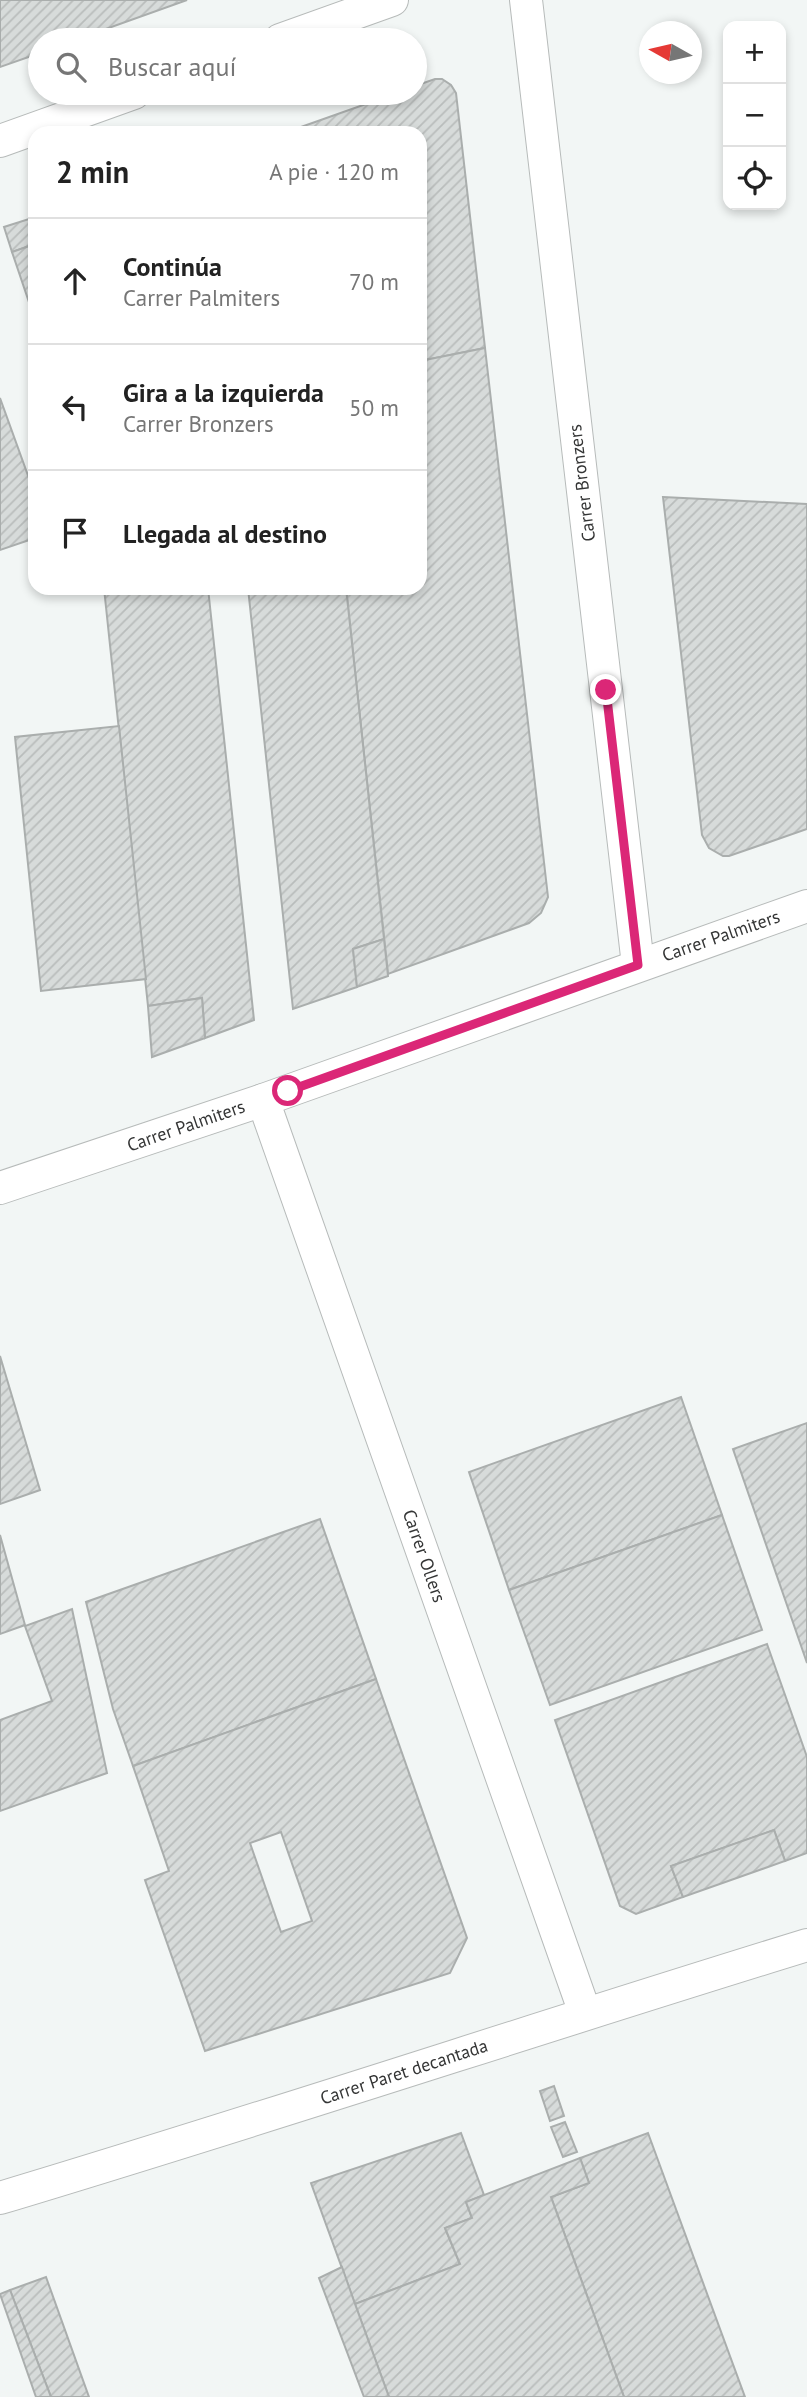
<!DOCTYPE html>
<html lang="es">
<meta charset="utf-8">
<style>
body{margin:0;font-family:"PT Sans",sans-serif;background:#f2f2f2;color:#222}
.controls{position:absolute;right:21px;top:21px;display:grid;overflow:hidden;border-radius:14px;box-shadow:0 4px 10px #0003}
.controls button{width:63px;height:63px;display:grid;place-items:center;padding:0;border:0;border-bottom:2px solid #e0e0e0;background:#fff;color:#222;font:35px sans-serif}
.compass{position:absolute;left:639px;top:21px;width:63px;height:63px;border-radius:50%;background:#fff;box-shadow:0 4px 10px #0003;rotate:278deg}
.stop{position:absolute;width:21px;height:21px;margin:-16px;border:5px solid #db2777;border-radius:50%;background:#fff}
.stop.end{background:#db2777;border-color:#fff;box-shadow:0 2px 7px #0008}
.list{margin:0;padding:0;list-style:none}
h2{display:flex;justify-content:space-between;align-items:center;height:91px;margin:0;padding:0 28px;font-size:30px}
h2 small{font-size:23px;font-weight:400;color:#767676}
.list li{display:grid;grid-template-columns:46px 1fr auto;gap:21px;align-items:center;box-sizing:border-box;height:126px;padding:0 28px;border-top:2px solid #e0e0e0}
.list b{display:block;font-size:26px;white-space:nowrap}
.list p{margin:0;font-size:23px;white-space:nowrap;color:#767676}
.list em{font-size:23px;font-style:normal;color:#767676}
.icon{flex:none;width:38px;height:38px;fill:none;stroke:currentColor;stroke-width:2;stroke-linecap:round;stroke-linejoin:round}
.map{position:relative;flex:none;width:807px;height:2397px;overflow:hidden}
.search{position:absolute;background:#fff;box-shadow:0 4px 10px #0003;left:28px;top:28px;width:399px;height:77px;display:flex;align-items:center;gap:18px;box-sizing:border-box;padding:0 24px;border-radius:38px;color:#767676;font-size:26px}
.panel{position:absolute;background:#fff;box-shadow:0 4px 10px #0003;left:28px;top:126px;width:399px;height:469px;border-radius:21px}
.map>svg:first-child{display:block}
.building{fill:url(#building-hatch);stroke:#aaaead;stroke-width:2;fill-rule:evenodd}
.lines{fill:none;stroke-linecap:round;stroke-linejoin:round}
.street-casing{stroke:#b7bbba;stroke-width:34}
.street{stroke:#fff;stroke-width:32}
.route{stroke:#db2777;stroke-width:9}
.labels{text-anchor:middle;stroke-width:6;stroke-linejoin:round;paint-order:stroke}
.street-label{font-size:18px;fill:#343535;stroke:#fff}
</style>
<div class="map">
<svg width="807" height="2397" viewBox="0 0 807 2397">
<defs>
<pattern id="building-hatch" width="6" height="6" patternUnits="userSpaceOnUse" patternTransform="scale(1.75)"><rect width="6" height="6" fill="#d7dbda"/><path d="M-1 1l2-2M0 6l6-6M5 7l2-2" fill="none" stroke="#b9bdbc"/></pattern>
</defs>
<rect width="100%" height="100%" fill="#f2f6f5"/>
<g class="building">
<path d="M0 0H187L75 40H40V53L0 67Z"/>
<path d="M435 79H442L451 85 456 93 485 348 420 361V133H284L397 93H415V86Z"/>
<path d="M35 217V244L12 252 4 227Z"/>
<path d="M35 244V320L12 252Z"/>
<path d="M485 348 548 897 541 913 529 923 388 974 346 588H420V361Z"/>
<path d="M0 398 35 495V529H33L35 538 0 550Z"/>
<path d="M663 497 807 504V829L729 856H723L709 848 702 835Z"/>
<path d="M104 588H208L254 1020 205 1038 202 998 148 1006Z"/>
<path d="M248 588H346L384 939 353 949 357 987 293 1009Z"/>
<path d="M119 726 146 979 41 991 15 737Z"/>
<path d="M384 939 388 976 357 987 353 949Z"/>
<path d="M202 998 205 1038 152 1057 148 1006Z"/>
<path d="M0 1356 40 1490 0 1504Z"/>
<path d="M681 1397 722 1515 509 1590 469 1472Z"/>
<path d="M807 1423V1663L733 1449Z"/>
<path d="M722 1515 762 1630 550 1705 509 1590Z"/>
<path d="M320 1519 376 1679 133 1766 113 1709 86 1602Z"/>
<path d="M0 1535 25 1625 0 1634Z"/>
<path d="M72 1609 107 1773 0 1811V1720L52 1701 25 1626Z"/>
<path d="M767 1644 807 1757V1853L785 1861 774 1830 671 1866 683 1897 636 1914 620 1906 555 1720Z"/>
<path d="M376 1679 467 1938 450 1973 205 2051 145 1880 169 1871 133 1766ZM281 1832 312 1921 281 1932 250 1843Z"/>
<path d="M774 1830 785 1861 683 1897 671 1866Z"/>
<path d="M554 2086 564 2116 550 2121 540 2091Z"/>
<path d="M565 2122 577 2152 563 2157 551 2127Z"/>
<path d="M461 2133 484 2195 466 2202 472 2218 445 2228 460 2264 355 2304 311 2183Z"/>
<path d="M648 2133 745 2397H624L551 2197 589 2183 580 2158Z"/>
<path d="M580 2158 589 2183 551 2197 624 2397H389L355 2304 460 2264 445 2228 472 2218 466 2202Z"/>
<path d="M342 2267 355 2304 389 2397H364L319 2278Z"/>
<path d="M46 2277 89 2397H51L10 2290Z"/>
<path d="M10 2290 51 2397H36L0 2294Z"/>
</g>
<g class="lines">
<defs>
<g id="street">
<path d="M526 0 638 965"/>
<path d="M280 40 392 0"/>
<path d="M0 141 134 93"/>
<path d="M263 1100 585 2013"/>
<path d="M0 1188 263 1100 807 906"/>
<path d="M0 2198C270 2117 537 2028 807 1945"/>
</g>
</defs>
<use href="#street" class="street-casing"/>
<use href="#street" class="street"/>
</g>
<g class="lines">
<path class="route" d="M288 1091 638 965 606 690"/>
</g>
<g class="labels">
<g class="street-label">
<text transform="translate(582 483) rotate(-97)" y="6">Carrer Bronzers</text>
<text transform="translate(721 936) rotate(-19)" y="6">Carrer Palmiters</text>
<text transform="translate(186 1126) rotate(-19)" y="6">Carrer Palmiters</text>
<text transform="translate(424 1556) rotate(71)" y="6">Carrer Ollers</text>
<text transform="translate(404 2072) rotate(-18)" y="6">Carrer Paret decantada</text>
</g>
</g>
</svg>
<div class="controls">
<button>+</button>
<button>−</button>
<button><svg class="icon" aria-label="locate" viewBox="0 0 24 24"><circle cx="12" cy="12" r="6"/><path d="M12 2v4M12 18v4M2 12h4M18 12h4"/></svg></button>
</div>
<svg class="compass" viewBox="-18 -18 36 36"><path d="M0-13l5 13h-10z" fill="#e53935"/><path d="M0 13l5-13h-10z" fill="#767676"/></svg>
<div class="stop" style="left:288px;top:1091px"></div>
<div class="stop end" style="left:606px;top:690px"></div>
<div class="search"><svg class="icon" aria-label="search" viewBox="0 0 24 24"><circle cx="10" cy="10" r="6"/><path d="M15 15l6 6"/></svg>Buscar aquí</div>
<section class="panel">
<h2>2 min<small>A pie · 120 m</small></h2>
<ul class="list">
<li><svg class="icon" aria-label="ahead" viewBox="0 0 24 24"><path d="M12 20V5M6 11l6-6 6 6"/></svg><div><b>Continúa</b><p>Carrer Palmiters</p></div><em>70 m</em></li>
<li><svg class="icon" aria-label="left" viewBox="0 0 24 24"><path d="M17 20v-9H6M10 6l-5 5 5 5"/></svg><div><b>Gira a la izquierda</b><p>Carrer Bronzers</p></div><em>50 m</em></li>
<li><svg class="icon" aria-label="arrive" viewBox="0 0 24 24"><path d="M6 21V4h12l-3 4 3 4H6"/></svg><div><b>Llegada al destino</b></div></li>
</ul>
</section>
</div>
